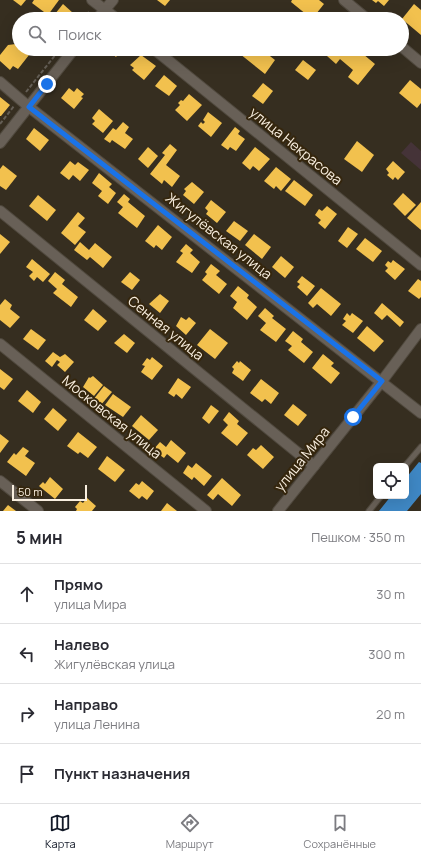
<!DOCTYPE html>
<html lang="ru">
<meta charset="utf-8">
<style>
body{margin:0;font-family:Manrope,sans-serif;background:#f2f2f3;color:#2b2b33}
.controls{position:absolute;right:12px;bottom:12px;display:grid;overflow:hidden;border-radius:6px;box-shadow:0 4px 16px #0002}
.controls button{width:36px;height:36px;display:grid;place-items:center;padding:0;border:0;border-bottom:1px solid #e1e1e2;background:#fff;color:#2b2b33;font:20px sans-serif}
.scale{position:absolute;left:12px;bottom:10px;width:75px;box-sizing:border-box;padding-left:4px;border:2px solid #f9efe0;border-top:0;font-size:11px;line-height:14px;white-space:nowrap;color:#f9efe0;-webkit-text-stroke:3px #35260d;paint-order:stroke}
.stop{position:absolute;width:12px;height:12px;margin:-9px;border:3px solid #1a73e8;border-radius:50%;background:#fff}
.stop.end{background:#1a73e8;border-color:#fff;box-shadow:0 1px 4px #0008}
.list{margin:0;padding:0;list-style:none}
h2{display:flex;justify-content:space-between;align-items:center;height:52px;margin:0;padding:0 16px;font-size:17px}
h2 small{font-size:13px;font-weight:400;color:#7c7c81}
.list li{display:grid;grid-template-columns:26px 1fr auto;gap:12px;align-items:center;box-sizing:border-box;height:60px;padding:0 16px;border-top:1px solid #e1e1e2}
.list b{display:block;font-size:15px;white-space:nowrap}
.list p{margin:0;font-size:13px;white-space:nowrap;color:#7c7c81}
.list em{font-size:13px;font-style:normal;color:#7c7c81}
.icon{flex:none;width:22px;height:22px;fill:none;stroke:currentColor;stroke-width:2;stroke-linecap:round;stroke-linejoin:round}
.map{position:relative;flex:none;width:421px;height:511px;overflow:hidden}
.search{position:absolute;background:#fff;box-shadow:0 4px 16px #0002;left:12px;right:12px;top:12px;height:44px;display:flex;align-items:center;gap:10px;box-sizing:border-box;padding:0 14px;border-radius:22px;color:#7c7c81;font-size:15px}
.sheet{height:292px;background:#fff}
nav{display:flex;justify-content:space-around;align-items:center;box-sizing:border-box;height:56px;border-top:1px solid #e1e1e2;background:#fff;font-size:11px;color:#7c7c81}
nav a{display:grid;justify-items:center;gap:2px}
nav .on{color:#111827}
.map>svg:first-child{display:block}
.industrial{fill:#453338}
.homes{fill:#f2c14e}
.schools{fill:#3f88c5}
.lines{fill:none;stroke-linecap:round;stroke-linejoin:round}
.lane-casing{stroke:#50493e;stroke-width:7}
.street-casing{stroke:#50493e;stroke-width:12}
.path{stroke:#645e55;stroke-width:2;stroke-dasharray:4 2;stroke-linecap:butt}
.lane{stroke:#686057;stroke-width:5}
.street{stroke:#686057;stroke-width:10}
.route{stroke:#1a73e8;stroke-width:5}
.labels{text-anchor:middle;stroke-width:4;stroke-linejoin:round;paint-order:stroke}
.street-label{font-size:14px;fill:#f9efe0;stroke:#35260d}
</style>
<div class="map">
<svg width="421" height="511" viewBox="0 0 421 511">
<rect width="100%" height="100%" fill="#362e20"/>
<path class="industrial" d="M411 142 421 151V170L401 153Z"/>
<g class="homes">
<path d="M13 0H26L21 6Z"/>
<path d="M34 0H59L48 15 32 3Z"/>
<path d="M157 0H170L165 6Z"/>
<path d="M292 0H319L324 4 312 19 291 2Z"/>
<path d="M372 0H389L384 6 378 1 376 3Z"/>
<path d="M63 4 73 13 68 19H51Z"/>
<path d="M414 4 421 10V35L402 19Z"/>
<path d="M16 44 19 49 29 55 18 69 13 66 10 70 0 61V55L8 45Z"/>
<path d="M106 49H119L121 51 116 57Z"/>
<path d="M193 49H213L208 55 201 49 198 53Z"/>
<path d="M236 49H247L250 51 252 49H261L275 60 265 74 235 50Z"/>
<path d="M332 49H357L375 64 358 85 348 77 353 70 340 59 336 64 327 56Z"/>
<path d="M141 55 156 66 144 80 132 70 134 68 130 65Z"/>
<path d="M303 60 316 70 308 80 295 70Z"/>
<path d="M164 75 177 86 169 96 155 86Z"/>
<path d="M410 80 421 89V103L417 108 399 93Z"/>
<path d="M263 83 273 91 263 104 252 96Z"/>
<path d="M69 88 74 92 77 88 84 94 81 97 83 98 74 109 61 98Z"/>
<path d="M189 94 202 105 187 121 175 110 180 105 178 103 181 100 183 101Z"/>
<path d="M0 97 10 105 1 116H0Z"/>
<path d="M99 109 113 121 103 133 92 124 95 121 92 118Z"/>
<path d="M208 112 222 123 211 137 198 126 201 122 203 124 205 122 203 120Z"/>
<path d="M123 122 129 127 125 133 133 139 125 149 112 140 110 143 104 139 113 128 116 130Z"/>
<path d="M235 127 240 131 238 134 245 139 236 151 230 147 228 150 221 145Z"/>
<path d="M34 128 49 140 40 151 26 139Z"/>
<path d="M357 141 374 155 362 172 344 159Z"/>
<path d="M170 144 177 150 166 165 180 176 172 187 164 180 162 184 150 174 165 155 162 153Z"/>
<path d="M148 147 158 156 148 168 138 159Z"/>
<path d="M255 147 270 159 259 171 253 166 250 170 242 163Z"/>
<path d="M70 161 75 165 78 162 89 170 80 181 73 175 69 180 60 173Z"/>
<path d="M393 161 405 172 398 180 395 177 393 180 387 175 389 173 386 169Z"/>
<path d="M3 165 17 176 6 190 0 186V169Z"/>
<path d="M276 167 291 179 281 191 276 186 274 189 264 181Z"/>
<path d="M99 173 112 184 109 187 116 193 108 204 98 196 102 191 92 183Z"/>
<path d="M294 180 313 195 305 206 285 191Z"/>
<path d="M192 182 204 192 194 204 183 195 186 191 184 189Z"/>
<path d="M403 193 416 205 405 216 393 204Z"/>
<path d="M124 194 130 199 128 202 145 216 137 228 118 213 123 207 117 202Z"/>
<path d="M38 195 56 210 47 221 29 206Z"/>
<path d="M211 200 226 212 217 223 206 214 208 211 205 208Z"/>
<path d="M421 202V230L407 218Z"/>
<path d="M327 206 337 214 325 229 318 223 321 220 315 215 319 209 322 211Z"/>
<path d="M78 212 85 218 78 226 86 232 75 245 61 233Z"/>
<path d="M234 221 248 231 240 241 226 231Z"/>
<path d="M158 225 172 237 162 250 156 245 154 248 145 241Z"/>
<path d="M348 227 358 234 347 248 338 241Z"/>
<path d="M0 234 10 242 0 254Z"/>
<path d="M254 234 271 247 262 259 245 245Z"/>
<path d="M365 238 382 251 373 262 356 249Z"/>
<path d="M80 242 89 250 95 243 112 257 103 268 90 257 87 260 74 250Z"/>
<path d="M186 244 193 250 190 253 200 262 192 273 176 262 183 253 180 251Z"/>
<path d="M281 256 294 267 285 278 272 267Z"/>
<path d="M32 259 50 274 43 282 37 277 34 281 29 276 33 272 26 267Z"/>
<path d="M393 260 405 269 395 280 385 271 388 268 385 265 388 261 391 263Z"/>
<path d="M211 264 220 271 216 275 227 284 219 294 202 280 207 274 205 272Z"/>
<path d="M55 272 65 280 62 284 78 297 71 307 53 293 57 289 48 281Z"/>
<path d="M130 272 140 280 132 290 121 282Z"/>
<path d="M302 276 315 286 307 296 297 287 300 284 297 282Z"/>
<path d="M418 279 421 281V297L419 299 408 291Z"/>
<path d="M238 286 249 295 247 298 257 307 247 320 233 308 237 302 230 296Z"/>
<path d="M321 288 341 304 331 316 317 304 313 308 308 303Z"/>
<path d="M160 294 169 301 160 313 149 304Z"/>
<path d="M5 299 12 305 10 309 20 317 10 328 0 320V305Z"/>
<path d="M382 303 404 322 400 327 387 315 382 320 374 313Z"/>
<path d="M265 308 274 316 272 318 286 329 276 342 260 330 266 323 258 316Z"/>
<path d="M93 309 107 321 98 331 84 320Z"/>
<path d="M347 313 350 316 352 313 363 321 353 333 342 325 346 321 343 319Z"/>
<path d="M181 317 186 320 189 317 196 323 186 335 176 326Z"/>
<path d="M367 326 384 341 374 352 357 338Z"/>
<path d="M31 329 46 340 38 350 23 339Z"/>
<path d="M210 329 228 343 215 359 197 345Z"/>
<path d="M293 331 303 339 301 342 313 352 304 363 288 350 292 346 285 341Z"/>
<path d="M124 334 135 343 127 353 114 343Z"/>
<path d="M53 352 60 357 65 354 74 362 65 372 57 365 60 362 57 360 52 367 45 361Z"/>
<path d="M323 354 334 363 331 366 340 373 331 384 312 368Z"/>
<path d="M152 357 163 366 152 380 141 372 145 366 142 365 147 358 150 360Z"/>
<path d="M237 361 239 363 240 361 251 370 243 381 232 373 234 369 232 367Z"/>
<path d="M0 369 13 379 4 390 0 387Z"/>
<path d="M93 376 103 385 94 396 83 387 89 377 90 378Z"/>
<path d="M178 378 191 387 182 399 176 394 174 397 168 393Z"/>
<path d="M261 379 279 393 271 404 265 399 262 402 250 393Z"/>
<path d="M104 386 112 392 100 406 93 400Z"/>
<path d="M27 390 41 402 33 413 18 401Z"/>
<path d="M113 394 131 407 123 417 105 405Z"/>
<path d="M293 404 307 415 298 426 284 415Z"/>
<path d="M211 405 219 411 209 424 202 418Z"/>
<path d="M53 408 67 420 58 431 44 419Z"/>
<path d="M229 412 239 421 237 424 248 433 237 446 221 433 228 425 223 420Z"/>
<path d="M141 415 158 430 149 440 132 426Z"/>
<path d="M78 432 97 447 88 458 80 452 78 454 67 446Z"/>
<path d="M0 434 9 441 0 453Z"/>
<path d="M171 440 186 453 178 463 167 454 164 458 153 450 160 442 166 447Z"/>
<path d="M261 445 274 457 263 469 247 455 253 448 256 450Z"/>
<path d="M23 447 29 451 25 456 35 463 26 476 7 462 14 453 16 455Z"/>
<path d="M107 456 125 470 115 482 98 469Z"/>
<path d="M196 463 212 476 204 486 194 477 192 480 183 473 188 465 192 468Z"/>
<path d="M50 477 63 489 55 499 39 486 43 482 45 484Z"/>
<path d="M222 478 241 495 232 506 218 494 213 500 207 495Z"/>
<path d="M142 481 154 491 147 500 142 496 139 499 129 491 136 483 139 485Z"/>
<path d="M87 498 96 506 92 511H76L77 509 75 507 80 501 83 503Z"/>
<path d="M167 503 177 511H161Z"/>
<path d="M8 505 16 511H3Z"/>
</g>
<path class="schools" d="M419 462 421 463V494L407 511H379L391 496H406V478Z"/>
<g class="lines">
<defs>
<g id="lane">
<path d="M405 466 421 447"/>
<path d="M369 511 381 496"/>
</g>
<g id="street">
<path d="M92 0 117 19"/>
<path d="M344 0 367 19"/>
<path d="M97 19 113 0"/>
<path d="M402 47 421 63"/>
<path d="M154 49 421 265"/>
<path d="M0 82 29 107 421 413"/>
<path d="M0 143 74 49"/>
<path d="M0 211 314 466"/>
<path d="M0 344 206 511"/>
<path d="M0 481 38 511"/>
<path d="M278 511 382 381 421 329"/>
</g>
</defs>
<use href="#lane" class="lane-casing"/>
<use href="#street" class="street-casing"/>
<g class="path">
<path d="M83 19 89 12"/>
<path d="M26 92 60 49"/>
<path d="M0 124 14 106"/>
</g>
<use href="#lane" class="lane"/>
<use href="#street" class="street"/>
</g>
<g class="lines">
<path class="route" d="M47 84 29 107 382 381 353 417"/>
</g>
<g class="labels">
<g class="street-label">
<text transform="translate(296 146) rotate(39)" y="5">улица Некрасова</text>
<text transform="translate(219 236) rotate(38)" y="5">Жигулёвская улица</text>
<text transform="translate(166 328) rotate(39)" y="5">Сенная улица</text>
<text transform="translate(112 417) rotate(39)" y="5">Московская улица</text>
<text transform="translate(302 459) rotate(-51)" y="5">улица Мира</text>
</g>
</g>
</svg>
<div class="controls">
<button><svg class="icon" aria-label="locate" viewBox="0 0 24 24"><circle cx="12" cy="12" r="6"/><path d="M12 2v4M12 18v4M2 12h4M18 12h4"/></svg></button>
</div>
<div class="scale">50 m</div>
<div class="stop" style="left:353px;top:417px"></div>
<div class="stop end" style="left:47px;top:84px"></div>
<div class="search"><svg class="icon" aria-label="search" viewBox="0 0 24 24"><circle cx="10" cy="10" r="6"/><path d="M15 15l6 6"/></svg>Поиск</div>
</div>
<section class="sheet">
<h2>5 мин<small>Пешком · 350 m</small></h2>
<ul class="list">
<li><svg class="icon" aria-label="ahead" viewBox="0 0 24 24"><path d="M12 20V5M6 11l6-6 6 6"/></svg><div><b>Прямо</b><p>улица Мира</p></div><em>30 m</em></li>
<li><svg class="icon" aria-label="left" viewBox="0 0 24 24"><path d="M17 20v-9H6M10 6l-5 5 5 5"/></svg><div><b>Налево</b><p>Жигулёвская улица</p></div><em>300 m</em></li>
<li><svg class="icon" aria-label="right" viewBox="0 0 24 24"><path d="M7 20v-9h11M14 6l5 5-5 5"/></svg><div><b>Направо</b><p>улица Ленина</p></div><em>20 m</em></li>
<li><svg class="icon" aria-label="arrive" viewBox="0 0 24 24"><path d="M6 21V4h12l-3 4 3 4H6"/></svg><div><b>Пункт назначения</b></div></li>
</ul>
</section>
<nav>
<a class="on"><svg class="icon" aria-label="map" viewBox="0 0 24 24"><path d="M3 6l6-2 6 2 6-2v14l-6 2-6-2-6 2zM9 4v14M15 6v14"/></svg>Карта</a>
<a><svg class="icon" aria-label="directions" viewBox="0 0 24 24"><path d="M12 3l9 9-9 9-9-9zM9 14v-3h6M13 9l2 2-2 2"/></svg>Маршрут</a>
<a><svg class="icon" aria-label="saved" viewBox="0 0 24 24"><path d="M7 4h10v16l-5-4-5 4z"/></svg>Сохранённые</a>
</nav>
